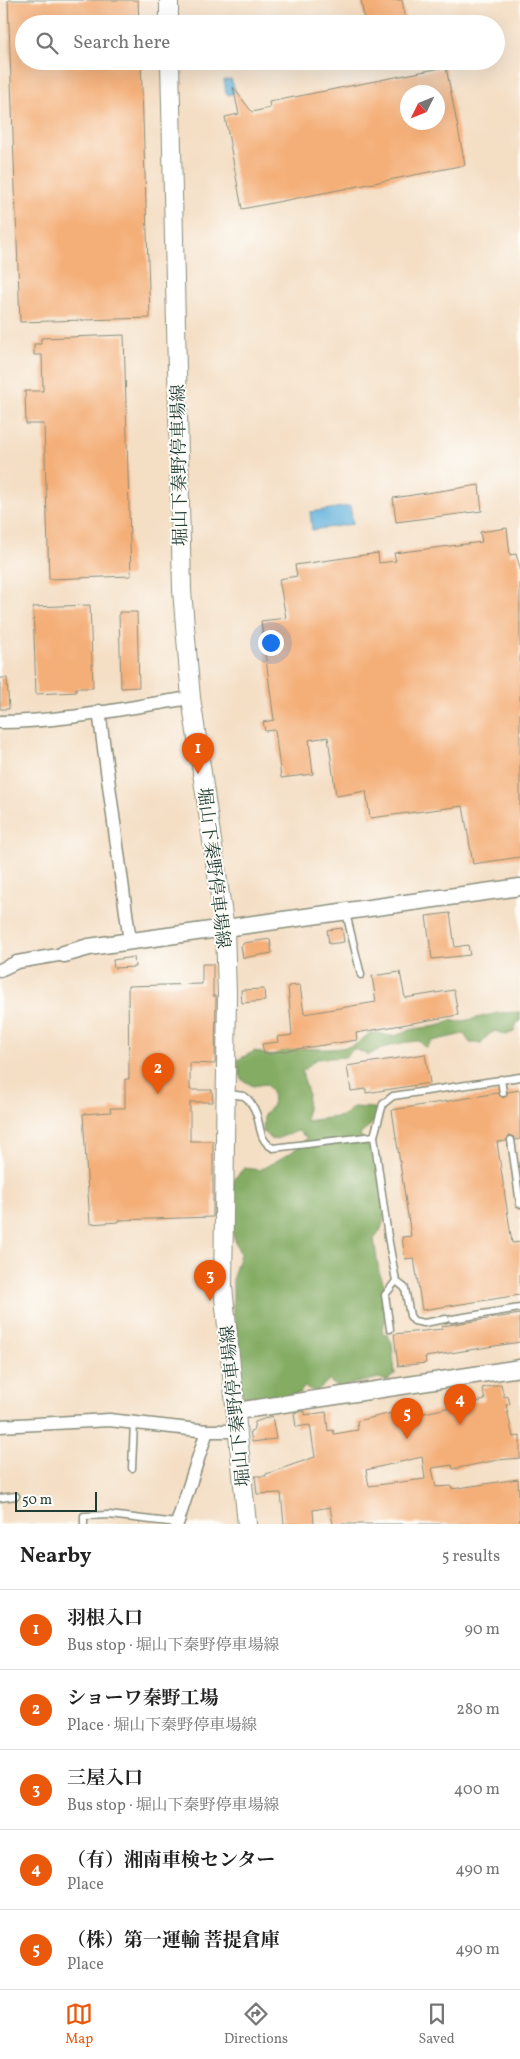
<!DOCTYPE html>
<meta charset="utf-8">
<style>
body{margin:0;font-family:Vollkorn,"Noto Serif JP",serif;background:#f2f2f2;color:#222}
.compass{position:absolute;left:400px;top:85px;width:45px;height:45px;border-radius:50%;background:#fff;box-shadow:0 5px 20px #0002;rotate:227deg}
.scale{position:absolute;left:15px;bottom:12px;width:82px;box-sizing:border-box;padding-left:5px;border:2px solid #1f3d34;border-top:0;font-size:14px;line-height:18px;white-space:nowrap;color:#1f3d34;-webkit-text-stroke:4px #fdfcf7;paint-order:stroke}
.you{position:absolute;left:270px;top:642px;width:18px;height:18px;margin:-12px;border:4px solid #fff;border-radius:50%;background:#1a73e8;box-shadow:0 0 0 8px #1a73e833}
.badge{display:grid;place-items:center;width:32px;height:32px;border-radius:50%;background:#ea580c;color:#fff;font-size:16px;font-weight:700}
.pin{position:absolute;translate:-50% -41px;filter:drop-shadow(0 1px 2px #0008)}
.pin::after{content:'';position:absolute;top:26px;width:18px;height:15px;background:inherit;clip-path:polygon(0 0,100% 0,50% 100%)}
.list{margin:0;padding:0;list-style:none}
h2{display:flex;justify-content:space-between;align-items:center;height:65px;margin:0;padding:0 20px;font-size:21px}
h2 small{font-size:16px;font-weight:400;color:#767676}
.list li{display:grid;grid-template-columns:32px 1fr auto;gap:15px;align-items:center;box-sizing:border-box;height:80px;padding:0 20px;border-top:1px solid #e0e0e0}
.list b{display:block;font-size:19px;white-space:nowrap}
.list p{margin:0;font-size:16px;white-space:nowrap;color:#767676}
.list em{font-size:16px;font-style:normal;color:#767676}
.icon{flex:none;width:28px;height:28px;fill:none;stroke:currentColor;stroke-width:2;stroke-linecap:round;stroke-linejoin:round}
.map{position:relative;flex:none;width:520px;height:1524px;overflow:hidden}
.search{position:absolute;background:#fff;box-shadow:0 5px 20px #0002;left:15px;right:15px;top:15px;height:55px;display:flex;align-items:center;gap:12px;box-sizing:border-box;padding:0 18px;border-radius:28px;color:#767676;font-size:19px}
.sheet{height:465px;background:#fff}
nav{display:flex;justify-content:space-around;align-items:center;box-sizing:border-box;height:70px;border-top:1px solid #e0e0e0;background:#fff;font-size:14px;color:#767676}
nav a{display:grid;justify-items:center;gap:2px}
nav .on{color:#ea580c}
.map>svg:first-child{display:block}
.forest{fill:#84ac63;stroke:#52744c}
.water{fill:#61b0db;stroke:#407688}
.building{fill:#f4ae77;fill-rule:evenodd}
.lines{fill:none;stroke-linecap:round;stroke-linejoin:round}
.service-casing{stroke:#8a8e7c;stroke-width:9}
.minor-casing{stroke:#8a8e7c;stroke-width:15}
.tertiary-casing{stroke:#8a8e7c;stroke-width:19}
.secondary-casing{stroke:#8a8e7c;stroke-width:20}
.service{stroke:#fff;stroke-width:6}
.minor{stroke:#fff;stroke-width:12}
.tertiary{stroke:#fff;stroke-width:16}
.secondary{stroke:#fff;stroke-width:18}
.labels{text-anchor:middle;stroke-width:4;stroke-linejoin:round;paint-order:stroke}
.street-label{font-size:18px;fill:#1f3d34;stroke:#fdfcf7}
</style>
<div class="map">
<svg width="520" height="1524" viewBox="0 0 520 1524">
<rect width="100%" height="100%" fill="#fdfcf7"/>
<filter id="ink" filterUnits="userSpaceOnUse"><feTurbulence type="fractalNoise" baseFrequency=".02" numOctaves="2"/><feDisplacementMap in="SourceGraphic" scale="10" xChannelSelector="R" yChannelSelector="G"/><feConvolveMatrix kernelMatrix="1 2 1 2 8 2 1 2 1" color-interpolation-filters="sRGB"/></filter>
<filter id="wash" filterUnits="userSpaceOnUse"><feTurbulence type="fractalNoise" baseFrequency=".0096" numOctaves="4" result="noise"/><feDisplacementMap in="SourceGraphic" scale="20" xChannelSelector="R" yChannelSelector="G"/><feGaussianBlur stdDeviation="1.12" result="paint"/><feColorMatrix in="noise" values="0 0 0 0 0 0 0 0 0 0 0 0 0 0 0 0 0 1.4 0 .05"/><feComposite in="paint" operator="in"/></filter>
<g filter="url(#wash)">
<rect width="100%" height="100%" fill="#f4dec4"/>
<path class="forest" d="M520 1012V1022H517L514 1032 506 1035 495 1031 488 1035 482 1043H470L464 1034 432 1041 426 1048 419 1041C402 1042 383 1046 369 1055L354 1049 345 1057 316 1059 302 1072 308 1093 306 1121 343 1116 353 1107 375 1108 378 1118 360 1135 373 1151 380 1157C381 1181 393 1221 374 1239L379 1272 385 1286 382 1299 387 1312 382 1333 387 1334 392 1343 395 1374 387 1381 379 1378C366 1382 350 1382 339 1390L329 1380 316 1392 304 1387 300 1393 250 1402 244 1397 239 1388 236 1326 233 1311V1277L240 1254 231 1229 233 1180 244 1168 260 1170 292 1152 307 1138 298 1131 273 1140 263 1132 264 1115 273 1105 272 1091 265 1084 253 1086 241 1079 237 1060 255 1051 271 1056C300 1041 324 1055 354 1045 361 1043 365 1034 373 1033 380 1032 386 1036 392 1036 399 1036 404 1031 410 1030 423 1026 441 1029 450 1020L459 1022 498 1013Z"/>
<g class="water">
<path d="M231 79 236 92 229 95 226 94 224 80Z"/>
<path d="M350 506 353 524 312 530 310 512Z"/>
</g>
<g id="blocks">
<g class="building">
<path d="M8 0H138L139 24H24V61H141L150 318 20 322Z"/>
<path d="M361 0H402L406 20 384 24H365Z"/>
<path d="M446 67 465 165 242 209 225 117 239 114 233 87 252 112 270 108 269 102ZM408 92H438V122H408Z"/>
<path d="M124 335 131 576 49 579 44 424H26L25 391H43L42 355H34V344H41V338Z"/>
<path d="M479 485 482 511 396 522 393 498Z"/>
<path d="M507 528 510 555 516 554 520 567V857L473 864 463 806 370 818 366 791 336 796 328 737 309 740 313 774 281 778 275 730 265 731 263 722 274 720 261 621 286 618 279 579 297 576 295 565 378 553 379 563 396 561 394 553 482 542 480 532Z"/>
<path d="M90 605 93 688H76V692L36 694 33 607Z"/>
<path d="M119 612H137L139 687 121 688Z"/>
<path d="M0 678H7L9 709H0Z"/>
<path d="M450 913 455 947 468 945 470 955 432 959 426 916Z"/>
<path d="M342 928 344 942 329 944 327 930Z"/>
<path d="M270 939 272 953 243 958 241 946 244 943Z"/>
<path d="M134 957 135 967 114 968 113 960Z"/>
<path d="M202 964H213V996H216L215 1064 190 1063V1090H212L213 1102H190V1141H213V1217L119 1220V1222L90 1224 83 1114 111 1112 110 1108H125V1079H129L128 986 202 984Z"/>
<path d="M400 972 405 998 454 990 458 1015 356 1033 357 1040 264 1054 262 1044 278 1042 277 1037 292 1035 288 986 300 985 304 1014 376 1002 372 976Z"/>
<path d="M264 989 265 1001 242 1003 241 990Z"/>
<path d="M425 1054 430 1083 366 1093V1089L351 1091 347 1066Z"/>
<path d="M520 1090V1139L516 1140 510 1135 506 1141 497 1142 512 1243 520 1242V1295L422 1310 414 1258 405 1259 402 1237 411 1236 392 1110 498 1093 504 1098 508 1092Z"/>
<path d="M520 1314V1342L425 1357 426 1363 398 1366 394 1334 442 1329V1326Z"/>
<path d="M501 1384 504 1397 508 1396 510 1404 506 1405 513 1437 520 1436V1458L498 1460 453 1469 452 1465 432 1468 436 1487 452 1486V1489L518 1479 520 1524H333L330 1507 313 1510 314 1524H284L281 1493 257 1494 255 1476H266V1474L315 1457 310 1425 296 1427 294 1413 305 1411V1415L326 1412 328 1431 333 1430 334 1434 358 1430 357 1421 414 1408 415 1415 485 1400 482 1388ZM422 1457 425 1479 369 1486 366 1470Z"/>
<path d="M272 1416 276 1439 252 1442 250 1432 253 1431 255 1422Z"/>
</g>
</g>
</g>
<g filter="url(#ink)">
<use href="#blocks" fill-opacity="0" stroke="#8a8e7c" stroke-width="1"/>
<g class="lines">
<defs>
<g id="service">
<path d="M346 913 361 975"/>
<path d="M501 1079 503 1093"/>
<path d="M228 1094 244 1096C247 1098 250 1101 252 1105 263 1120 255 1138 273 1148L374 1136"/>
<path d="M511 1140 520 1204"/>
<path d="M446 1319 424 1323 414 1321 410 1316 405 1288 396 1281 388 1237 374 1136 383 1104 393 1096 520 1077"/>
<path d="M452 1319 520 1308"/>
<path d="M390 1329 385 1295 396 1281"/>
<path d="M132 1468 134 1423"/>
<path d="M0 1498 16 1496"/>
<path d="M84 1524V1516L109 1515 177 1523"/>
</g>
<g id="minor">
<path d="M99 711 130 942"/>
<path d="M0 722C64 722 127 707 191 698"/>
<path d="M0 970 17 962 64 954"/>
<path d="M0 1426 109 1420 207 1431H239"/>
<path d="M177 1524 207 1431"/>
</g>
<g id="tertiary">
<path d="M64 954 89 947 520 887"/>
<path d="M237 1411 520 1368"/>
</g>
<g id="secondary">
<path d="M169 0V24"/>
<path d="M170 61 182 590 191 698 225 929 227 994 223 1287 247 1524"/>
</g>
</defs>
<use href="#service" class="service-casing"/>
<use href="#minor" class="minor-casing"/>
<use href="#tertiary" class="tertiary-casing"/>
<use href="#secondary" class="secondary-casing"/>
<use href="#service" class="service"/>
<use href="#minor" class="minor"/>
<use href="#tertiary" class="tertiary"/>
<use href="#secondary" class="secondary"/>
</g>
</g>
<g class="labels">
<g class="street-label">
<text transform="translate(179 465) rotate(-91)" y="6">堀山下秦野停車場線</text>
<text transform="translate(214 868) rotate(83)" y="6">堀山下秦野停車場線</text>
<text transform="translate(235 1406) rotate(-96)" y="6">堀山下秦野停車場線</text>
</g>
</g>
</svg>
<svg class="compass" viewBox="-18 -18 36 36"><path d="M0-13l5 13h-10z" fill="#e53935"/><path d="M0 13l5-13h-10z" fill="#767676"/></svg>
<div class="scale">50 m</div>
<div class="you"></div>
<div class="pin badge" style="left:198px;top:774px">1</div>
<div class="pin badge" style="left:158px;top:1094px">2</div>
<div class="pin badge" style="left:210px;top:1301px">3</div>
<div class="pin badge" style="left:460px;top:1425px">4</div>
<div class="pin badge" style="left:407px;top:1439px">5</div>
<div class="search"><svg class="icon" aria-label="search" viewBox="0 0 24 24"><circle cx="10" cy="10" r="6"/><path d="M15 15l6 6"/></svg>Search here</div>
</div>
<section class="sheet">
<h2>Nearby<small>5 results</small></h2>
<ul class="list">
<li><span class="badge">1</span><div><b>羽根入口</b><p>Bus stop · 堀山下秦野停車場線</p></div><em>90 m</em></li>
<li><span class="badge">2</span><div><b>ショーワ秦野工場</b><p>Place · 堀山下秦野停車場線</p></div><em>280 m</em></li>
<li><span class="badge">3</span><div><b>三屋入口</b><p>Bus stop · 堀山下秦野停車場線</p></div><em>400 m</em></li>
<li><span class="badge">4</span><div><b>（有）湘南車検センター</b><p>Place</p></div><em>490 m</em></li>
<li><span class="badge">5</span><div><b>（株）第一運輸 菩提倉庫</b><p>Place</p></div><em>490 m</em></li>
</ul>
</section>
<nav>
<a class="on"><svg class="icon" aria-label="map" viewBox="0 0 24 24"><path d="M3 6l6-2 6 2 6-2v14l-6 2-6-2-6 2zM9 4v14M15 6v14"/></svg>Map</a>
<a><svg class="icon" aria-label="directions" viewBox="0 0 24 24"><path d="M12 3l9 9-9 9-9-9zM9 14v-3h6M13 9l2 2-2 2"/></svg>Directions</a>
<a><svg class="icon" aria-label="saved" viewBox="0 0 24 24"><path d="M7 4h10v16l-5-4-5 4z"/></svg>Saved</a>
</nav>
